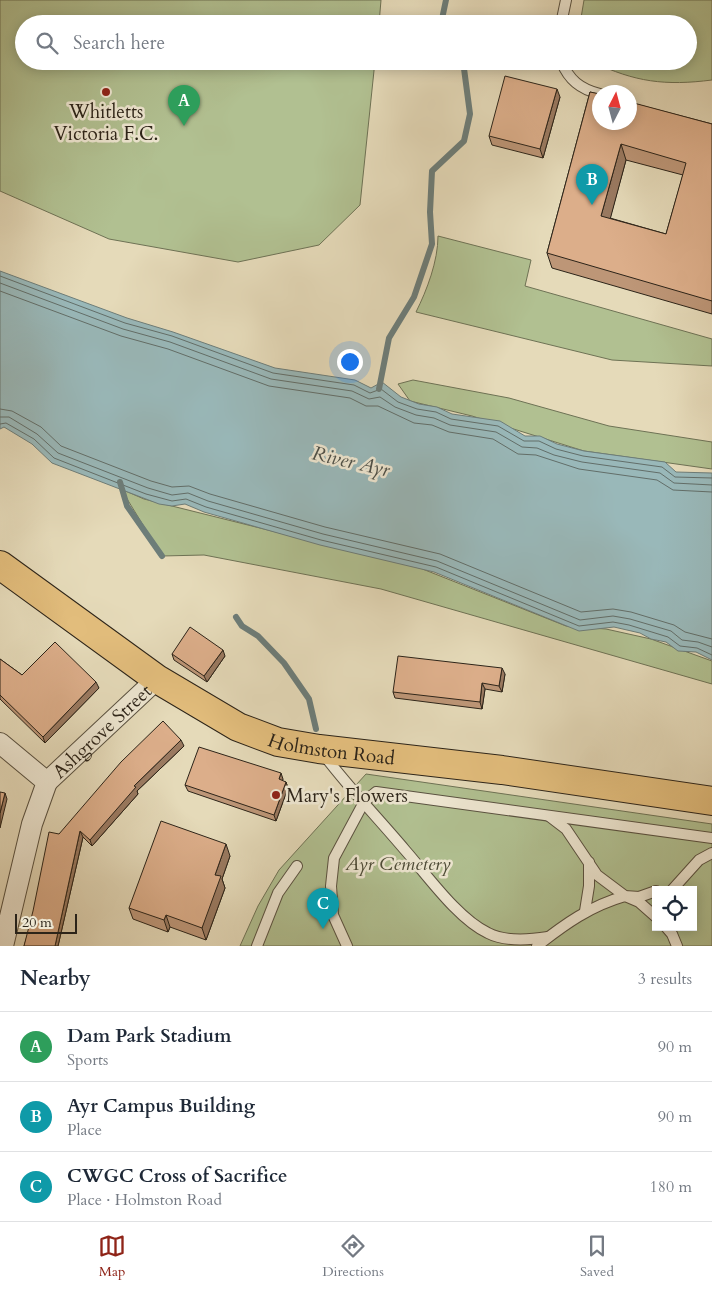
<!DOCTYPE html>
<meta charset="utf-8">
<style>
body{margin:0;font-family:Cardo,serif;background:#f2f2f3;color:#1f2937}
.controls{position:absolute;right:15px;bottom:15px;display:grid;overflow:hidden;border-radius:0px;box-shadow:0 2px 12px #0003}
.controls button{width:45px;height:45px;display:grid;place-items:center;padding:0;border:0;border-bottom:1px solid #e0e1e3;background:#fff;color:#1f2937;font:25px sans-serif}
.compass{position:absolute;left:592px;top:85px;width:45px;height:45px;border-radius:50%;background:#fff;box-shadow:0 2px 12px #0003;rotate:6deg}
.scale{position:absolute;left:15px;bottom:12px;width:62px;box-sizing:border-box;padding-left:5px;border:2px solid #2c2419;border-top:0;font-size:14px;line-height:18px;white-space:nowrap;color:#2c2419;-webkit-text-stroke:4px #eee7d2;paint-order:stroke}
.you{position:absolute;left:349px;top:361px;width:18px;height:18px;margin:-12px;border:4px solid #fff;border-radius:50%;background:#1a73e8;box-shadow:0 0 0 8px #1a73e833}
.badge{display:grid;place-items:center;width:32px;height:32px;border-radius:50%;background:#8f2418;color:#fff;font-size:16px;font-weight:700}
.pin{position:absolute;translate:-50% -41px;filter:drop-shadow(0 1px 2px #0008)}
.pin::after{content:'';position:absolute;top:26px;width:18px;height:15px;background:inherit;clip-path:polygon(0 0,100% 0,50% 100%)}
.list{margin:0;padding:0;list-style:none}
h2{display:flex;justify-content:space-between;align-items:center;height:65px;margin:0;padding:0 20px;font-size:21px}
h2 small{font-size:16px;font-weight:400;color:#747a83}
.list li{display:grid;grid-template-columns:32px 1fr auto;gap:15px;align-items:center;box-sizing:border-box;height:70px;padding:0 20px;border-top:1px solid #e0e1e3}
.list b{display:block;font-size:19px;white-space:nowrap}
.list p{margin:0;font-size:16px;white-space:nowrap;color:#747a83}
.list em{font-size:16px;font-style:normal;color:#747a83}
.icon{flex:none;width:28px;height:28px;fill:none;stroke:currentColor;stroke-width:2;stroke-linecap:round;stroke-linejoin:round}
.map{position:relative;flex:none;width:712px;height:946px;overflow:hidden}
.search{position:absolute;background:#fff;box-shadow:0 2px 12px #0003;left:15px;right:15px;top:15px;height:55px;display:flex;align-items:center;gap:12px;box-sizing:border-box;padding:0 18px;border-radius:28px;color:#747a83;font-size:19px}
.sheet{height:275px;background:#fff}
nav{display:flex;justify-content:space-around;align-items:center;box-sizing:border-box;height:70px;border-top:1px solid #e0e1e3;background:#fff;font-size:14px;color:#747a83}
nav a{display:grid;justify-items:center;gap:2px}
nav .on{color:#8f2418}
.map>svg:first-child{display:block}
.green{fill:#b1c091;stroke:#6e7255;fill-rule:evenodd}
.water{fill:#99b8b9;stroke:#6d7d79}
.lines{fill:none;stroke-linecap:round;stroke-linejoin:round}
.shore{stroke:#626e69;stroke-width:1}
.stream{stroke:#6d7d79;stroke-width:6}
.lane-casing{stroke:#5a5241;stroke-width:12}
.street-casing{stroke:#5a5241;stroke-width:22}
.primary-casing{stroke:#2c2419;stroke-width:30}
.lane{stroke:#eee7d2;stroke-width:10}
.street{stroke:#eee7d2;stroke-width:20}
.primary{stroke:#e2bd7c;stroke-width:28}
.wall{fill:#bd9677;stroke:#2c2419;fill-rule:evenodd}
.shaded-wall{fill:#9a7a61;stroke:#2c2419}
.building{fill:#dcae8a;stroke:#2c2419;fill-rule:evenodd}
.poi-dot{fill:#8f2418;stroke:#eee7d2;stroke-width:2}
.labels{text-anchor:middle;stroke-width:5;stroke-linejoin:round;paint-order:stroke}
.poi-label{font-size:19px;fill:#2c2419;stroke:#eee7d2}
.street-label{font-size:19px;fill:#2c2419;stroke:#eee7d2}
.park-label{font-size:19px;font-style:italic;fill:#4d4b37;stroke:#eee7d2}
.water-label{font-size:20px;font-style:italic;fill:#4d5049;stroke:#eee7d2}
</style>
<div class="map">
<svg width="712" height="946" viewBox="0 0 712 946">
<rect width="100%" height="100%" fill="#e5dab9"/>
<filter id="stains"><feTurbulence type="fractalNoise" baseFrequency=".004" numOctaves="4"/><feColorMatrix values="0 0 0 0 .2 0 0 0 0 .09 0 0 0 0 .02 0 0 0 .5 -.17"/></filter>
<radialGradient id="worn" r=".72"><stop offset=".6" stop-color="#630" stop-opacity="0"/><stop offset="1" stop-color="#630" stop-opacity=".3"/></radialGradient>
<g class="green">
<path d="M0 0H381L379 24H24V61H375L360 205 319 245 238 262 109 239 0 191Z"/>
<path d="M584 0H712V80C665 86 635 82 593 62L688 61V24H580Z"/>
<path d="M438 236 531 260 525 286 712 339V366L612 360 416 312C427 290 438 261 438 236Z"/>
<path d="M413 380 509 398 609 426 712 442V469L584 451 472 416 410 401 398 384Z"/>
<path d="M121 489 144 499 420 568 566 626 606 629 651 639 712 661V684L381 589 204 555 162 556Z"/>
<path d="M366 774 712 824V946H240L258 906 279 870ZM656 890H693V927H656Z"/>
</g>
<path class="water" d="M0 271 127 318 173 332 275 368 355 380 371 388 382 382 401 397 419 404 437 407 452 414 500 421 525 436H540L557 444 584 451 665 462 676 472 712 473V660L696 652 678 651 666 642 651 639 640 633 614 627 579 631 434 572 320 545 204 512 185 504 172 506 159 504 52 463 32 444 4 427 0 429Z"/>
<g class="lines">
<g class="shore">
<path d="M0 276 125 323 172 336 273 373 354 385 370 393 381 389 398 402 417 409 436 412 451 419 498 426 524 441H539L556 449 583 456 662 467 675 477 712 478"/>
<path d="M0 283 123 329 170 342 271 379 352 391 369 399 380 397 395 407 416 415 434 418 450 425 496 432 522 447 537 448 554 455 582 462 660 473 674 483 712 485"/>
<path d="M0 291 121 336 168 349 269 386 350 398 366 406H378L414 423 432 425 449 432 493 439 518 454 536 455 579 469 657 480 673 490 712 492"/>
<path d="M0 409 12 411 41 427 61 446 151 481 172 487 189 486 210 494 325 527 440 554 581 612 613 609 631 612 674 625 685 632 712 639"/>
<path d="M0 417H9L37 434 58 453 148 488 172 495 188 493 208 501 323 534 437 561 580 620 613 616 630 619 671 631 682 640 698 642 712 647"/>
<path d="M0 424 6 423 34 439 54 458 146 494 172 501 186 499 206 507 321 540 436 567 579 626 613 622 629 625 668 637 680 646 697 648 712 655"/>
</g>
<g class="stream">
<path d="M445 24 442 19 446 0"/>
<path d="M379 389 389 338 414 297 432 244 430 212 432 171 464 141 470 114 463 61"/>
<path d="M120 482 127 506 162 556"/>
<path d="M236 617 242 626 258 636 284 663 309 699 316 729"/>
</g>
<defs>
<g id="lane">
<path d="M561 24 566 0"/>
<path d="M561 61C569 80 580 89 600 94"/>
<path d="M324 755C349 788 378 818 405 850 427 875 458 919 488 933 505 942 529 940 548 937"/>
<path d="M549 816 566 829 597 875 625 896 639 897 656 891"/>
<path d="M672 890 699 860 712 853"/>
<path d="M585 911 589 886V862"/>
<path d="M666 927 672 934 677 946"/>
<path d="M257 946 278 893 297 866"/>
<path d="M347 946 333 915 331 886 334 858 364 802 376 792 712 838"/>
<path d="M537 946C565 924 590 906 625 896L639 902 656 917"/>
</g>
<g id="street">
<path id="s1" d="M0 743 47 782 157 679"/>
<path d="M3 946 32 824 47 782"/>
</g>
<g id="primary">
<path id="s2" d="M0 565 157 679 238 727 278 742 319 749 502 770 712 801"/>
</g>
</defs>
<use href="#lane" class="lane-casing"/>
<use href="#street" class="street-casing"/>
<use href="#primary" class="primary-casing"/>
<use href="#lane" class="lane"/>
<use href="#street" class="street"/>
<use href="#primary" class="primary"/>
</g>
<g class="wall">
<path d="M590 92 712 124V314L552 268 547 253ZM626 160 683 175 666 234 610 218Z"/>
<path d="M560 97 543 158 492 145 489 136Z"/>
<path d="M172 654 225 656 207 682 174 660Z"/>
<path d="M0 659 22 675 99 688 45 743 0 699Z"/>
<path d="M505 674 502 692 485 689 482 709 395 698 393 692Z"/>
<path d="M184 746 137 791 138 794 92 846 83 837 58 946H24L59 834Z"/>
<path d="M283 779 282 781 286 782 288 788 276 821 188 791 185 785Z"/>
<path d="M230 856 222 879 225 888 206 940 170 927 168 932 133 919 129 908Z"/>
</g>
<g class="shaded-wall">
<path d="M557 89 560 97 543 158 540 149Z"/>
<path d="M621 144 626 160 607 231 601 216Z"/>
<path d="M223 650 225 656 207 682 204 676Z"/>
<path d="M502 668 505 674 502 692 499 686Z"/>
<path d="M96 682 99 688 45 743 43 737Z"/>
<path d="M482 683 485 689 482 709 480 702Z"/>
<path d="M181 740 184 746 137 791 138 794 92 846 90 840 134 786Z"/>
<path d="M281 773 283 779 281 785 279 779Z"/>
<path d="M286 782 288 788 276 821 274 815Z"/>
<path d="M5 793 7 799 0 828V813Z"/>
<path d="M80 831 83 837 58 946H55Z"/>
<path d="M226 844 230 856 222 879 225 888 206 940 202 928 215 875Z"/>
<path d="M166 915 170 927 168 932 164 920Z"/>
</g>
<g class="building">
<path d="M505 76 557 89 540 149 489 136Z"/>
<path d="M590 92 600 94V122H630V102L712 124V301L547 253ZM621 144 686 163 666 234 601 216Z"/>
<path d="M190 627 223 650 204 676 172 654Z"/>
<path d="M55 642 96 682 43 737 0 695V659L22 675Z"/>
<path d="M398 656 502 668 499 686 482 683 480 702 393 692Z"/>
<path d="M163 721 181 740 134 786 136 787 90 840 80 831 55 946H24L33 911 49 832 59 834 121 762Z"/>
<path d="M199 747 281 773 279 779 286 782 274 815 185 785Z"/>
<path d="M0 792 5 793 0 813Z"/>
<path d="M161 821 226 844 215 875 221 876 202 928 166 915 164 920 129 908Z"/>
</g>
<g class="poi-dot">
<circle cx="106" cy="92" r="5"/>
<circle cx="276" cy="795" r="5"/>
</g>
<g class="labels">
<g class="poi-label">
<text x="106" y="118">Whitletts<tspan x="106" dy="22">Victoria F.C.</tspan></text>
<text x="286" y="802" text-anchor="start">Mary's Flowers</text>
</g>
<g class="street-label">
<text dy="7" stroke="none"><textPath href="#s1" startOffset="136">Ashgrove Street</textPath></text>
<text dy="7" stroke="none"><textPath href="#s2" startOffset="385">Holmston Road</textPath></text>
</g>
<g class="park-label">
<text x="398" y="870">Ayr Cemetery</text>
</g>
<g class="water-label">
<text transform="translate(351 461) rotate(13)" y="7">River Ayr</text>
</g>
</g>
<rect width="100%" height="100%" filter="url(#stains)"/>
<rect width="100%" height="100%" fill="url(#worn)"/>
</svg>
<div class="controls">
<button><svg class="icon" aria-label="locate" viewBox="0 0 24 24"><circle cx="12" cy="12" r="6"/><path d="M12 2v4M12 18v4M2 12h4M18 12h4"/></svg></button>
</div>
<svg class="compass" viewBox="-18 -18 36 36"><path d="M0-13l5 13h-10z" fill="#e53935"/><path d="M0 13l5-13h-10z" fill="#747a83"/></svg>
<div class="scale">20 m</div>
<div class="you"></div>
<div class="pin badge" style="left:184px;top:126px;background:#2e9e5b">A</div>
<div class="pin badge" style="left:592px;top:205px;background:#0f9aa8">B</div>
<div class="pin badge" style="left:323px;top:929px;background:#0f9aa8">C</div>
<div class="search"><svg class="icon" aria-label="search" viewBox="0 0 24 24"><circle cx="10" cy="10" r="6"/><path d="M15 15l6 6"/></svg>Search here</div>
</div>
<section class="sheet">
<h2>Nearby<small>3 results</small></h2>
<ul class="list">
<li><span class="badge" style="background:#2e9e5b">A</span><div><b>Dam Park Stadium</b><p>Sports</p></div><em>90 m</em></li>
<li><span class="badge" style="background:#0f9aa8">B</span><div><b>Ayr Campus Building</b><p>Place</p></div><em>90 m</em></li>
<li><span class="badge" style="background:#0f9aa8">C</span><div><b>CWGC Cross of Sacrifice</b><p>Place · Holmston Road</p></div><em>180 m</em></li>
</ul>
</section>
<nav>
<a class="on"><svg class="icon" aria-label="map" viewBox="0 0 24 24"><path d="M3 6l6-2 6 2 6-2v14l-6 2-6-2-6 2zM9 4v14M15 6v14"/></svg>Map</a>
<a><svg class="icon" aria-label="directions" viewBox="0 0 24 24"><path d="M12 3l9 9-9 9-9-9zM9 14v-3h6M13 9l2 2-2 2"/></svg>Directions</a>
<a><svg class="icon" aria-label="saved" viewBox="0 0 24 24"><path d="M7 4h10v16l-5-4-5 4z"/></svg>Saved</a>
</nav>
